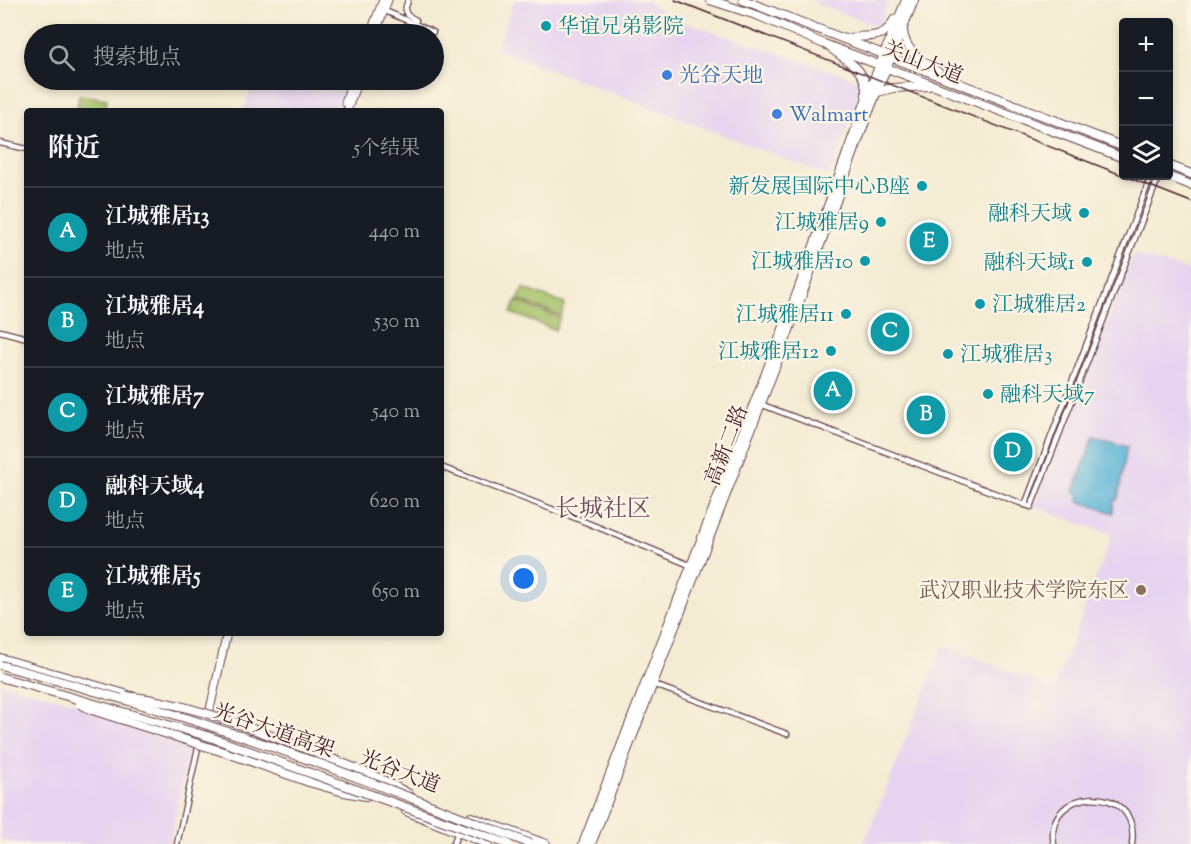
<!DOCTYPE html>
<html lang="zh">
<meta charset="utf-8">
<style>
body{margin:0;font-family:"Sorts Mill Goudy","Noto Serif SC",serif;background:#242831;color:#f1f3f6}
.controls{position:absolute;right:18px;top:18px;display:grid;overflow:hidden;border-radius:6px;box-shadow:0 3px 9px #0003}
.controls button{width:54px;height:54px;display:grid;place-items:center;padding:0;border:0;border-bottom:2px solid #363941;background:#171b24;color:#f1f3f6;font:30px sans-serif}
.you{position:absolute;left:524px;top:579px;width:21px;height:21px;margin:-15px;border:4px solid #fff;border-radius:50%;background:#1a73e8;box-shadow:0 0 0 9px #1a73e833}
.badge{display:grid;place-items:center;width:39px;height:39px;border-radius:50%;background:#d1495b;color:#fff;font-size:20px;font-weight:700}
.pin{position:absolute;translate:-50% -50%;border:3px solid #fff;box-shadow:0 2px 6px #0006}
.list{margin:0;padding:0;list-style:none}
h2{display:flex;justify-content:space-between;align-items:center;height:78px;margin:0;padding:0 24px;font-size:26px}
h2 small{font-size:20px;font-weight:400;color:#9ea1a6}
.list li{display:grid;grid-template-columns:39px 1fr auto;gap:18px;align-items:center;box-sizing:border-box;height:90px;padding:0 24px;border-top:2px solid #363941}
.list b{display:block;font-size:22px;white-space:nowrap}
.list p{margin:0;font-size:20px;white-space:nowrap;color:#9ea1a6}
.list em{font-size:20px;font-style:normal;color:#9ea1a6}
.icon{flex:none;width:33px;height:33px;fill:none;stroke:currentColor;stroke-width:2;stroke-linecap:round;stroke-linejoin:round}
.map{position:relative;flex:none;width:1191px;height:844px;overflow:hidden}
.search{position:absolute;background:#171b24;box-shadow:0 3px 9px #0003;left:24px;top:24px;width:420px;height:66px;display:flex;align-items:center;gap:15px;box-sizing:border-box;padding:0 21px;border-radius:33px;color:#9ea1a6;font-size:22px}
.panel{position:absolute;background:#171b24;box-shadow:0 3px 9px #0003;left:24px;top:108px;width:420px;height:528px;border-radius:6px}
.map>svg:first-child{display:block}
.built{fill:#e6d3f0}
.green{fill:#a5c168;stroke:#78704a;stroke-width:1.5}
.water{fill:#5ab3d7;stroke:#526981;stroke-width:1.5}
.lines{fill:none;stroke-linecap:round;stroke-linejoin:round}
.minor-casing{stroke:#643e44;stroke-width:7}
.secondary-casing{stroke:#643e44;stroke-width:9}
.primary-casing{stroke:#643e44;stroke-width:10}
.trunk-casing{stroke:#643e44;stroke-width:10}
.minor{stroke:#fff;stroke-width:4.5}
.secondary{stroke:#fff;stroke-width:7}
.primary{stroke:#fff;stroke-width:8}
.trunk{stroke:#fff;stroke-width:8}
.tram{stroke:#4a1f2b;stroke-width:1.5}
.trunk-bridge-casing{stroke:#643e44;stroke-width:10;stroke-linecap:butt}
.trunk-bridge{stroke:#fff;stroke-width:8}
.culture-dot{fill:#0f9aa8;stroke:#fcf5e5;stroke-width:2}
.shop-dot{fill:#3f7fe0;stroke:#fcf5e5;stroke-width:2}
.education-dot{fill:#8d6e63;stroke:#fcf5e5;stroke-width:2}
.labels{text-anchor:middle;stroke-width:4.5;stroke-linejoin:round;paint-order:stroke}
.culture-label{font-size:21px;fill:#0d838f;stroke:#fcf5e5;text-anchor:end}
.street-label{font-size:21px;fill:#4a1f2b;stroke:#fcf5e5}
.shop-label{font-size:21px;fill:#366cbe;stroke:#fcf5e5;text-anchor:start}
.education-label{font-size:21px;fill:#785e54;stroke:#fcf5e5;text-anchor:end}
.quarter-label{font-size:24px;fill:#714b61;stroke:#fcf5e5}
</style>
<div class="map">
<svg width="1191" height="844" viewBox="0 0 1191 844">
<rect width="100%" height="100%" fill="#fcf5e5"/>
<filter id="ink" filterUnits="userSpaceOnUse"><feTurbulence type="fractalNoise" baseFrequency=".0167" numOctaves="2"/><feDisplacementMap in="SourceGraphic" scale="12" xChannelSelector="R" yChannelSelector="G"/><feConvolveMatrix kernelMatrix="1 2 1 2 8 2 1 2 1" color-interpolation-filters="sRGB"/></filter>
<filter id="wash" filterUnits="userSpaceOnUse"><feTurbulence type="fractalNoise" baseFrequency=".008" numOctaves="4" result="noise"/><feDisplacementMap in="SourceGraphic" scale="24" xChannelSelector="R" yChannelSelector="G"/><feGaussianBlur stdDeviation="1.35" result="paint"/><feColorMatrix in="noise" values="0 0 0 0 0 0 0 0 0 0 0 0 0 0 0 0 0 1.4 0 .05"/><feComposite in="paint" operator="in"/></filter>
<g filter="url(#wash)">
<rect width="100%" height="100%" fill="#f4ebd3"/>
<g class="built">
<path d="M515 0H646L669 17 855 79 859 83 860 87 858 99 830 176 496 49Z"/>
<path d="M806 0H889L882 18 879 23 874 25Z"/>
<path d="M254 80H347L336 107 328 111H243Z"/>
<path d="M1133 255 1191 271V844H864L943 645 1054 689 1112 535 1034 506Z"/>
<path d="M0 683 194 734 169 844H14L0 839Z"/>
</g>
<g class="green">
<path d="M79 95 107 99 105 111 77 108Z"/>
<path d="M523 288 565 304 561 316 518 300Z"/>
<path d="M516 301 560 318 555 330 511 313Z"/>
</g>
<path class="water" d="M1094 436 1127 446 1118 499 1114 501 1113 513 1078 501V495L1074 491Z"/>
</g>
<g filter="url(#ink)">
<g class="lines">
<defs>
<g id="minor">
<path d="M408 0 405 10 407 15 416 20 414 25"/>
<path d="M383 10 433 32"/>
<path d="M0 143 27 149"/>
<path d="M0 331 27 338"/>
<path d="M760 404 1031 507 1159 176"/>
<path d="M441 467 578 519 692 566"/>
<path d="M1025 505 1151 176"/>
<path d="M652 684 787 734"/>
<path d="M177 844 199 743"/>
<path d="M453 844 458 833"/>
<path d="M1054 844C1042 786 1141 780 1132 844"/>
</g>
<g id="secondary">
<path d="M370 34 383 0"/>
<path d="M375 34 388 0"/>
<path d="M345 103 352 80"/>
<path d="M347 111 358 80"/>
<path d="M201 731 208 718 227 633"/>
</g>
<g id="primary">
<path d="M710 0 759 16 824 44 1124 158"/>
<path d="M743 0 1124 147"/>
<path d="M903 30C904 51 922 60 938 72"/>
<path d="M846 39C866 33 882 43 894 20"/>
<path d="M833 50C850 62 868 72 866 95"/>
<path d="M877 92 893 88 929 86"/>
<path d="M1168 165 1191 174"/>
<path d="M1167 176 1191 185"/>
<path d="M0 658 132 696"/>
<path d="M164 706 208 718 348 770"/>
<path d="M406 811 488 844"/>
<path d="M471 817 546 844"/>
<path d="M583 844 797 293 870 89 906 0"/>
<path d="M591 844 784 344 867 116 914 0"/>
</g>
<g id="trunk">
<path d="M315 752 379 778 409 794"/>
<path d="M309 782 344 792 366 796"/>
</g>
</defs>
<use href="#minor" class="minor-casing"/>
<use href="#secondary" class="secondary-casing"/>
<use href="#primary" class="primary-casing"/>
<use href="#trunk" class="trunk-casing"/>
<use href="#minor" class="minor"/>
<use href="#secondary" class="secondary"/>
<use href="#primary" class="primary"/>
<use href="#trunk" class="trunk"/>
<path class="tram" d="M675 0 1191 202"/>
<defs>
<g id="trunk-bridge">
<path d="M0 665C70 684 141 703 210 726 318 761 425 803 531 844"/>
<path d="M0 677 207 736 508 844"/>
<path d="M126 696C191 703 254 730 315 752"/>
<path d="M80 704 92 710 236 756 309 782"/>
</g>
</defs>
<use href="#trunk-bridge" class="trunk-bridge-casing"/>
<use href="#trunk-bridge" class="trunk-bridge"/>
</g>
</g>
<g class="culture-dot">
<circle cx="546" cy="26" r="6"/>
<circle cx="922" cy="186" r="6"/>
<circle cx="1084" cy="213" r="6"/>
<circle cx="881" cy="222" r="6"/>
<circle cx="865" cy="261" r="6"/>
<circle cx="1087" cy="262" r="6"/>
<circle cx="980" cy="304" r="6"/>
<circle cx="846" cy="314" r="6"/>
<circle cx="831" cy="351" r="6"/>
<circle cx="948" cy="354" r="6"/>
<circle cx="988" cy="394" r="6"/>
</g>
<g class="shop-dot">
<circle cx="667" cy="75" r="6"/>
<circle cx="777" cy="114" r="6"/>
</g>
<circle class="education-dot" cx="1141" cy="590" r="6"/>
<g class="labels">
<g class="culture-label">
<text x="558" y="33" text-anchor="start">华谊兄弟影院</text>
<text x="910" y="193">新发展国际中心B座</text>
<text x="1072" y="220">融科天域</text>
<text x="869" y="229">江城雅居9</text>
<text x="853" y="268">江城雅居10</text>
<text x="1075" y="269">融科天域1</text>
<text x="992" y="311" text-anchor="start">江城雅居2</text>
<text x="834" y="321">江城雅居11</text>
<text x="819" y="358">江城雅居12</text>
<text x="960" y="361" text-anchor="start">江城雅居3</text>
<text x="1000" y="401" text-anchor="start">融科天域7</text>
</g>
<g class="street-label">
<text transform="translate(923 62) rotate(21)" y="7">关山大道</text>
<text transform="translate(726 445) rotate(-69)" y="7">高新二路</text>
<text transform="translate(274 730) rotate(19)" y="7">光谷大道高架</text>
<text transform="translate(400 771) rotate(21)" y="7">光谷大道</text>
</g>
<g class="shop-label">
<text x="679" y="82">光谷天地</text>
<text x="789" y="121">Walmart</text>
</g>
<g class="education-label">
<text x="1129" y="597">武汉职业技术学院东区</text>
</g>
<g class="quarter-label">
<text x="603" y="516">长城社区</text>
</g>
</g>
</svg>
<div class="controls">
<button>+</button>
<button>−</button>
<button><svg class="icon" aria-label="layers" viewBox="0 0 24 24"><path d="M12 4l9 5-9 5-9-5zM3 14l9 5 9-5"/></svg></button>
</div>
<div class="you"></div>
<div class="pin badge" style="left:833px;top:391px;background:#0f9aa8">A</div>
<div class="pin badge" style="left:926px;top:415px;background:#0f9aa8">B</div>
<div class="pin badge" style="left:890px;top:332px;background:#0f9aa8">C</div>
<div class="pin badge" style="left:1013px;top:452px;background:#0f9aa8">D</div>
<div class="pin badge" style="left:929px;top:242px;background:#0f9aa8">E</div>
<div class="search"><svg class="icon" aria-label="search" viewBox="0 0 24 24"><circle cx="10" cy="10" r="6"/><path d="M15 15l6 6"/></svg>搜索地点</div>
<section class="panel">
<h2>附近<small>5个结果</small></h2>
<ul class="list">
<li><span class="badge" style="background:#0f9aa8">A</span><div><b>江城雅居13</b><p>地点</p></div><em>440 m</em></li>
<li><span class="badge" style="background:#0f9aa8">B</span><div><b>江城雅居4</b><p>地点</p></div><em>530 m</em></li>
<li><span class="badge" style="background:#0f9aa8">C</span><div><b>江城雅居7</b><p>地点</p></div><em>540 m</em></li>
<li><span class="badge" style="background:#0f9aa8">D</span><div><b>融科天域4</b><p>地点</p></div><em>620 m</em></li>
<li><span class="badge" style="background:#0f9aa8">E</span><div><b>江城雅居5</b><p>地点</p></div><em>650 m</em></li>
</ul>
</section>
</div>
